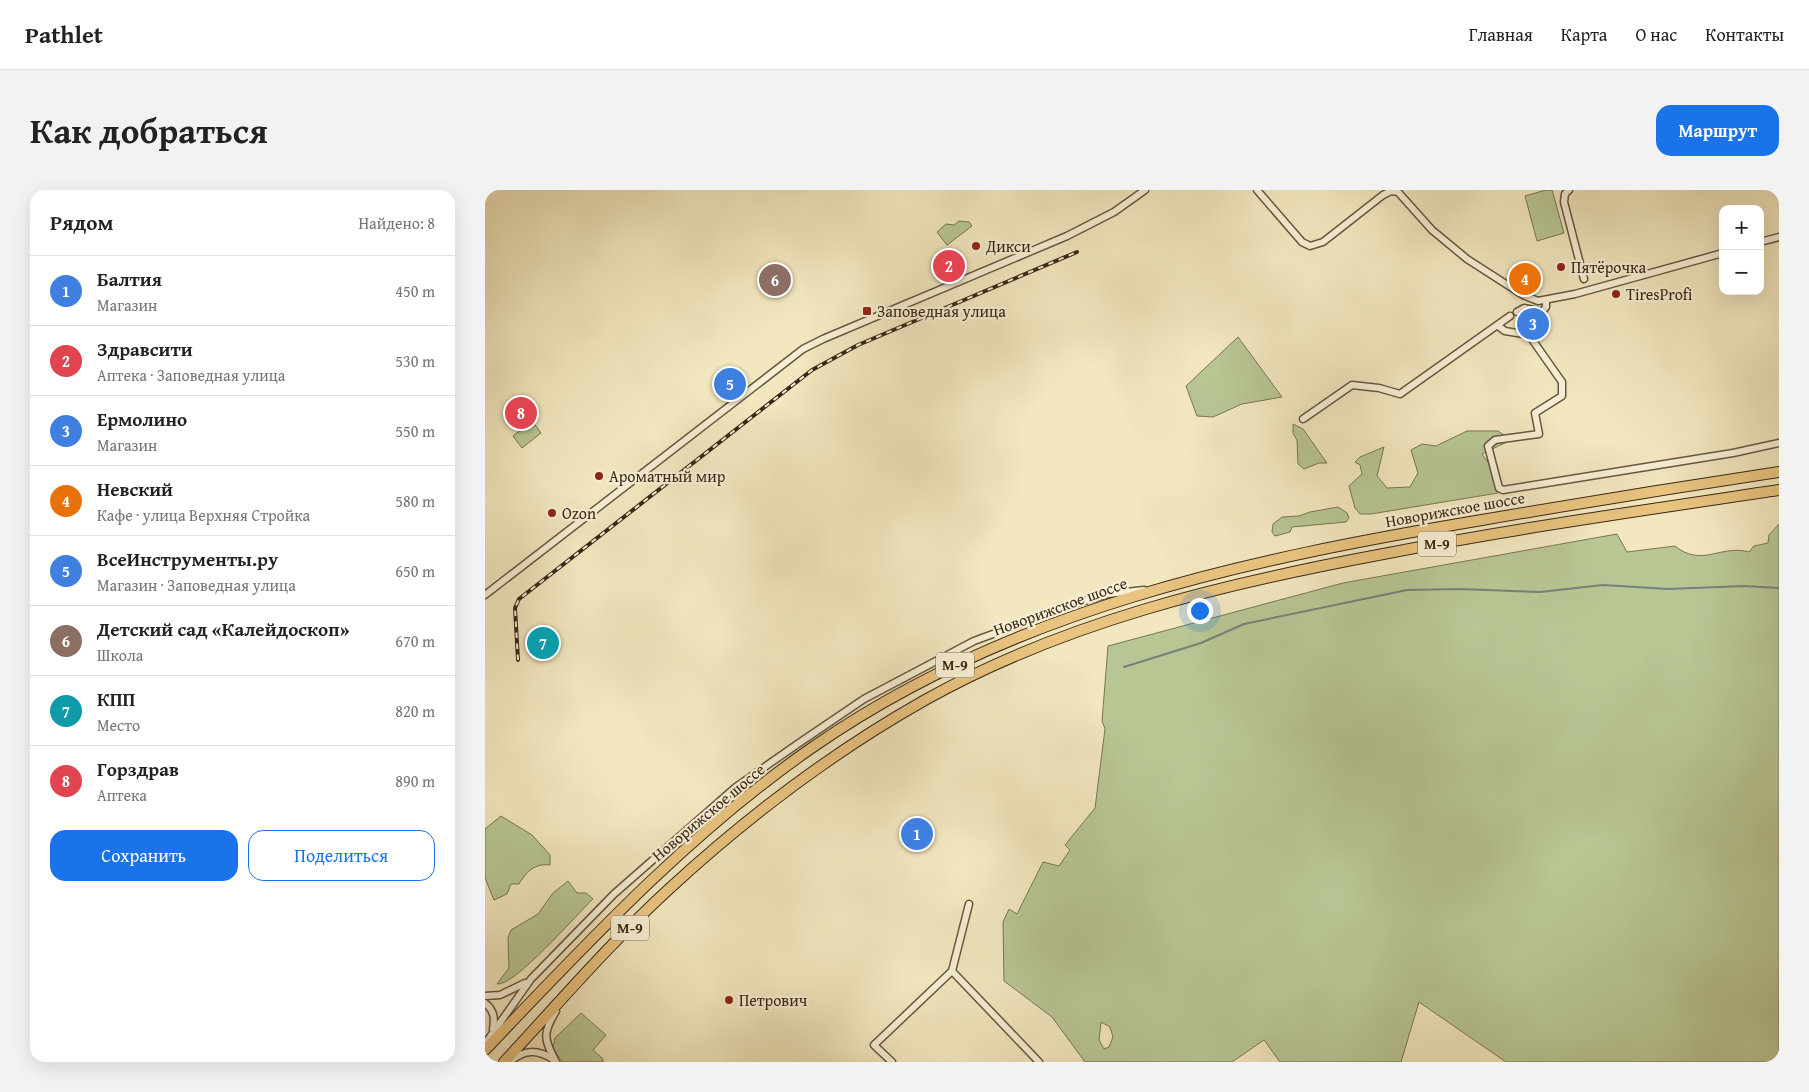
<!DOCTYPE html>
<html lang="ru">
<meta charset="utf-8">
<style>
body{margin:0;font-family:"Gentium Book Plus",serif;background:#f2f2f2;color:#222}
.controls{position:absolute;right:15px;top:15px;display:grid;overflow:hidden;border-radius:10px;box-shadow:0 5px 20px #0002}
.controls button{width:45px;height:45px;display:grid;place-items:center;padding:0;border:0;border-bottom:1px solid #e0e0e0;background:#fff;color:#222;font:25px sans-serif}
.you{position:absolute;left:714px;top:420px;width:18px;height:18px;margin:-12px;border:4px solid #fff;border-radius:50%;background:#1a73e8;box-shadow:0 0 0 8px #1a73e833}
.badge{display:grid;place-items:center;width:32px;height:32px;border-radius:50%;background:#1a73e8;color:#fff;font-size:16px;font-weight:700}
.pin{position:absolute;translate:-50% -50%;border:2px solid #fff;box-shadow:0 1px 5px #0006}
.list{margin:0;padding:0;list-style:none}
h2{display:flex;justify-content:space-between;align-items:center;height:65px;margin:0;padding:0 20px;font-size:21px}
h2 small{font-size:16px;font-weight:400;color:#767676}
.list li{display:grid;grid-template-columns:32px 1fr auto;gap:15px;align-items:center;box-sizing:border-box;height:70px;padding:0 20px;border-top:1px solid #e0e0e0}
.list b{display:block;font-size:19px;white-space:nowrap}
.list p{margin:0;font-size:16px;white-space:nowrap;color:#767676}
.list em{font-size:16px;font-style:normal;color:#767676}
.actions{display:flex;gap:10px;padding:15px 20px}
.actions a{flex:1;padding:11px 0;border:1px solid #1a73e8;border-radius:15px;text-align:center;font-size:18px;color:#1a73e8}
.actions .main{background:#1a73e8;color:#fff}
.map{position:relative;flex:none;width:1294px;height:872px;overflow:hidden;border-radius:15px}
header{display:flex;align-items:center;gap:30px;box-sizing:border-box;height:70px;padding:0 25px;background:#fff;border-bottom:1px solid #e0e0e0}
header strong{font-size:24px}
nav{display:flex;gap:28px;margin-inline-start:auto;font-size:18px}
.intro{display:flex;align-items:center;justify-content:space-between;box-sizing:border-box;height:120px;padding:0 30px}
h1{margin:0;font-size:35px}
.button{padding:12px 22px;border-radius:15px;background:#1a73e8;color:#fff;font-size:18px;font-weight:700}
main{display:flex;gap:30px;padding:0 30px}
aside{flex:1;background:#fff;border-radius:15px;box-shadow:0 5px 20px #0002}
.map>svg:first-child{display:block}
.green{fill:#b8c694;stroke:#787654;fill-rule:evenodd}
.lines{fill:none;stroke-linecap:round;stroke-linejoin:round}
.stream{stroke:#768279;stroke-width:2}
.minor-casing{stroke:#665740;stroke-width:9}
.highway-casing{stroke:#382715;stroke-width:12}
.minor{stroke:#f7efd5;stroke-width:6}
.highway{stroke:#e9c480;stroke-width:10}
.rail-casing{stroke:#382715;stroke-width:4}
.rail{stroke:#f7efd5;stroke-width:2;stroke-dasharray:5.5;stroke-linecap:butt}
.poi-dot{fill:#8f2418;stroke:#f7efd5;stroke-width:2}
.labels{text-anchor:middle;stroke-width:4.5;stroke-linejoin:round;paint-order:stroke}
.shield{fill:#f7efd5;stroke:#71634f;stroke-width:1}
.shield-label{font-size:15px;font-weight:bold;fill:#382715}
.poi-label{font-size:16px;fill:#382715;stroke:#f7efd5;text-anchor:start}
.street-label{font-size:16px;fill:#382715;stroke:#f7efd5}
</style>
<header>
<strong>Pathlet</strong>
<nav><a>Главная</a><a>Карта</a><a>О нас</a><a>Контакты</a></nav>
</header>
<div class="intro"><h1>Как добраться</h1><a class="button">Маршрут</a></div>
<main>
<aside>
<h2>Рядом<small>Найдено: 8</small></h2>
<ul class="list">
<li><span class="badge" style="background:#3f7fe0">1</span><div><b>Балтия</b><p>Магазин</p></div><em>450 m</em></li>
<li><span class="badge" style="background:#e0444e">2</span><div><b>Здравсити</b><p>Аптека · Заповедная улица</p></div><em>530 m</em></li>
<li><span class="badge" style="background:#3f7fe0">3</span><div><b>Ермолино</b><p>Магазин</p></div><em>550 m</em></li>
<li><span class="badge" style="background:#e8710a">4</span><div><b>Невский</b><p>Кафе · улица Верхняя Стройка</p></div><em>580 m</em></li>
<li><span class="badge" style="background:#3f7fe0">5</span><div><b>ВсеИнструменты.ру</b><p>Магазин · Заповедная улица</p></div><em>650 m</em></li>
<li><span class="badge" style="background:#8d6e63">6</span><div><b>Детский сад «Калейдоскоп»</b><p>Школа</p></div><em>670 m</em></li>
<li><span class="badge" style="background:#0f9aa8">7</span><div><b>КПП</b><p>Место</p></div><em>820 m</em></li>
<li><span class="badge" style="background:#e0444e">8</span><div><b>Горздрав</b><p>Аптека</p></div><em>890 m</em></li>
</ul>
<div class="actions"><a class="main">Сохранить</a><a>Поделиться</a></div>
</aside>
<div class="map">
<svg width="1294" height="872" viewBox="0 0 1294 872">
<rect width="100%" height="100%" fill="#f2e7bf"/>
<filter id="stains"><feTurbulence type="fractalNoise" baseFrequency=".004" numOctaves="4"/><feColorMatrix values="0 0 0 0 .2 0 0 0 0 .09 0 0 0 0 .02 0 0 0 .5 -.17"/></filter>
<radialGradient id="worn" r=".72"><stop offset=".6" stop-color="#630" stop-opacity="0"/><stop offset="1" stop-color="#630" stop-opacity=".3"/></radialGradient>
<g class="green">
<path d="M1061 0H1067L1079 43 1052 51 1040 6Z"/>
<path d="M474 31 484 32 487 36 462 55 452 42 461 34 469 35Z"/>
<path d="M753 147 797 207 757 214 728 227 712 226 701 196Z"/>
<path d="M47 231 56 243 37 258 28 246Z"/>
<path d="M808 234 818 239 842 273H834L819 279 813 274 812 250 808 243Z"/>
<path d="M982 241H1013L1026 250 997 264 1007 278 1013 303 886 324H875L870 318 864 296 877 284 875 275 870 272 875 267 899 257 892 286 902 298 925 297 933 283 926 260 937 254 951 256Z"/>
<path d="M853 317 862 323 864 328 861 332 807 337 805 342 790 346 787 342 788 334 797 327 814 326 825 322Z"/>
<path d="M1294 334V872H1021L934 812 916 872H795L779 850 747 872H600L567 827 519 791 518 732 524 719 532 724 558 672 574 676 585 660 580 655 610 618 620 539 617 531 623 456 858 393 1132 344 1142 362 1190 356C1217 378 1236 354 1264 362L1269 356 1283 353 1284 345ZM616 832 625 837 628 847 624 857 619 859 614 850Z"/>
<path d="M16 626 47 645 65 665V675C50 673 41 682 34 694H26L22 704 9 710 0 688V639Z"/>
<path d="M83 691 92 703H101L108 709C92 724 29 797 12 794L24 778 23 748 26 740 53 724 68 703Z"/>
<path d="M96 823 121 845 108 860 118 869V872H77L68 858 70 848Z"/>
</g>
<g class="lines">
<path class="stream" d="M639 477 716 453 759 434 922 400 975 399 1055 402 1118 395 1183 399 1259 396 1294 398"/>
<defs>
<g id="minor">
<path d="M772 0 817 52 825 56 838 52 898 5 906 1 913 2 947 40 982 69 1038 105 1053 111 1090 104 1238 63"/>
<path d="M1084 0 1080 4 1079 12 1099 89"/>
<path d="M1275 52 1294 47"/>
<path d="M1032 122 1039 118 1057 122 1061 117V111"/>
<path d="M1013 136 1020 141 1044 145 1077 192V206L1050 223 1054 244 1010 250 1003 256 1014 298 1018 300 1248 263 1294 253"/>
<path d="M818 229 867 195 894 198 915 204 1025 126"/>
<path d="M0 405 318 159 338 149 582 46 629 22 660 0"/>
<path d="M484 714 467 781 554 872"/>
<path d="M0 806 15 805 40 793"/>
<path d="M0 813C9 820 10 828 8 839"/>
<path d="M71 821C57 844 59 849 71 872"/>
<path d="M0 854 46 789 129 704 251 597 314 553 379 509 489 451 589 414 623 404 659 400"/>
<path d="M25 872C39 859 53 859 69 870"/>
<path d="M407 872 389 855 467 781"/>
</g>
<g id="highway">
<path d="M0 860C103 752 205 642 328 557 526 419 763 369 997 330 1096 313 1195 297 1294 282"/>
<path d="M19 872C73 814 125 753 184 699 262 627 348 562 440 510 579 432 738 394 893 365 1026 339 1160 320 1294 300"/>
</g>
</defs>
<use href="#minor" class="minor-casing"/>
<use href="#highway" class="highway-casing"/>
<use href="#minor" class="minor"/>
<use href="#highway" class="highway"/>
<defs>
<path id="rail" d="M33 470 30 418 34 409 327 180 373 155 592 62"/>
</defs>
<use href="#rail" class="rail-casing"/>
<use href="#rail" class="rail"/>
</g>
<g class="poi-dot">
<circle cx="491" cy="56" r="5"/>
<circle cx="1076" cy="77" r="5"/>
<circle cx="1131" cy="104" r="5"/>
<rect x="377" y="116" width="10" height="10" rx="2.5"/>
<circle cx="114" cy="286" r="5"/>
<circle cx="67" cy="323" r="5"/>
<circle cx="244" cy="810" r="5"/>
</g>
<g class="labels">
<g class="shield">
<rect x="933" y="341.5" width="38" height="25" rx="4"/>
<rect x="451" y="462.5" width="38" height="25" rx="4"/>
<rect x="126" y="725.5" width="38" height="25" rx="4"/>
</g>
<g class="shield-label">
<text x="952" y="359">М-9</text>
<text x="470" y="480">М-9</text>
<text x="145" y="743">М-9</text>
</g>
<g class="poi-label">
<text x="501" y="62">Дикси</text>
<text x="1086" y="83">Пятёрочка</text>
<text x="1141" y="110">TiresProfi</text>
<text x="392" y="127">Заповедная улица</text>
<text x="124" y="292">Ароматный мир</text>
<text x="77" y="329">Ozon</text>
<text x="254" y="816">Петрович</text>
</g>
<g class="street-label">
<text transform="translate(970 319) rotate(-10)" y="6">Новорижское шоссе</text>
<text transform="translate(575 416) rotate(-20)" y="6">Новорижское шоссе</text>
<text transform="translate(223 622) rotate(-40)" y="6">Новорижское шоссе</text>
</g>
</g>
<rect width="100%" height="100%" filter="url(#stains)"/>
<rect width="100%" height="100%" fill="url(#worn)"/>
</svg>
<div class="controls">
<button>+</button>
<button>−</button>
</div>
<div class="you"></div>
<div class="pin badge" style="left:432px;top:644px;background:#3f7fe0">1</div>
<div class="pin badge" style="left:464px;top:76px;background:#e0444e">2</div>
<div class="pin badge" style="left:1048px;top:134px;background:#3f7fe0">3</div>
<div class="pin badge" style="left:1040px;top:89px;background:#e8710a">4</div>
<div class="pin badge" style="left:245px;top:194px;background:#3f7fe0">5</div>
<div class="pin badge" style="left:290px;top:90px;background:#8d6e63">6</div>
<div class="pin badge" style="left:58px;top:453px;background:#0f9aa8">7</div>
<div class="pin badge" style="left:36px;top:223px;background:#e0444e">8</div>
</div>
</main>
